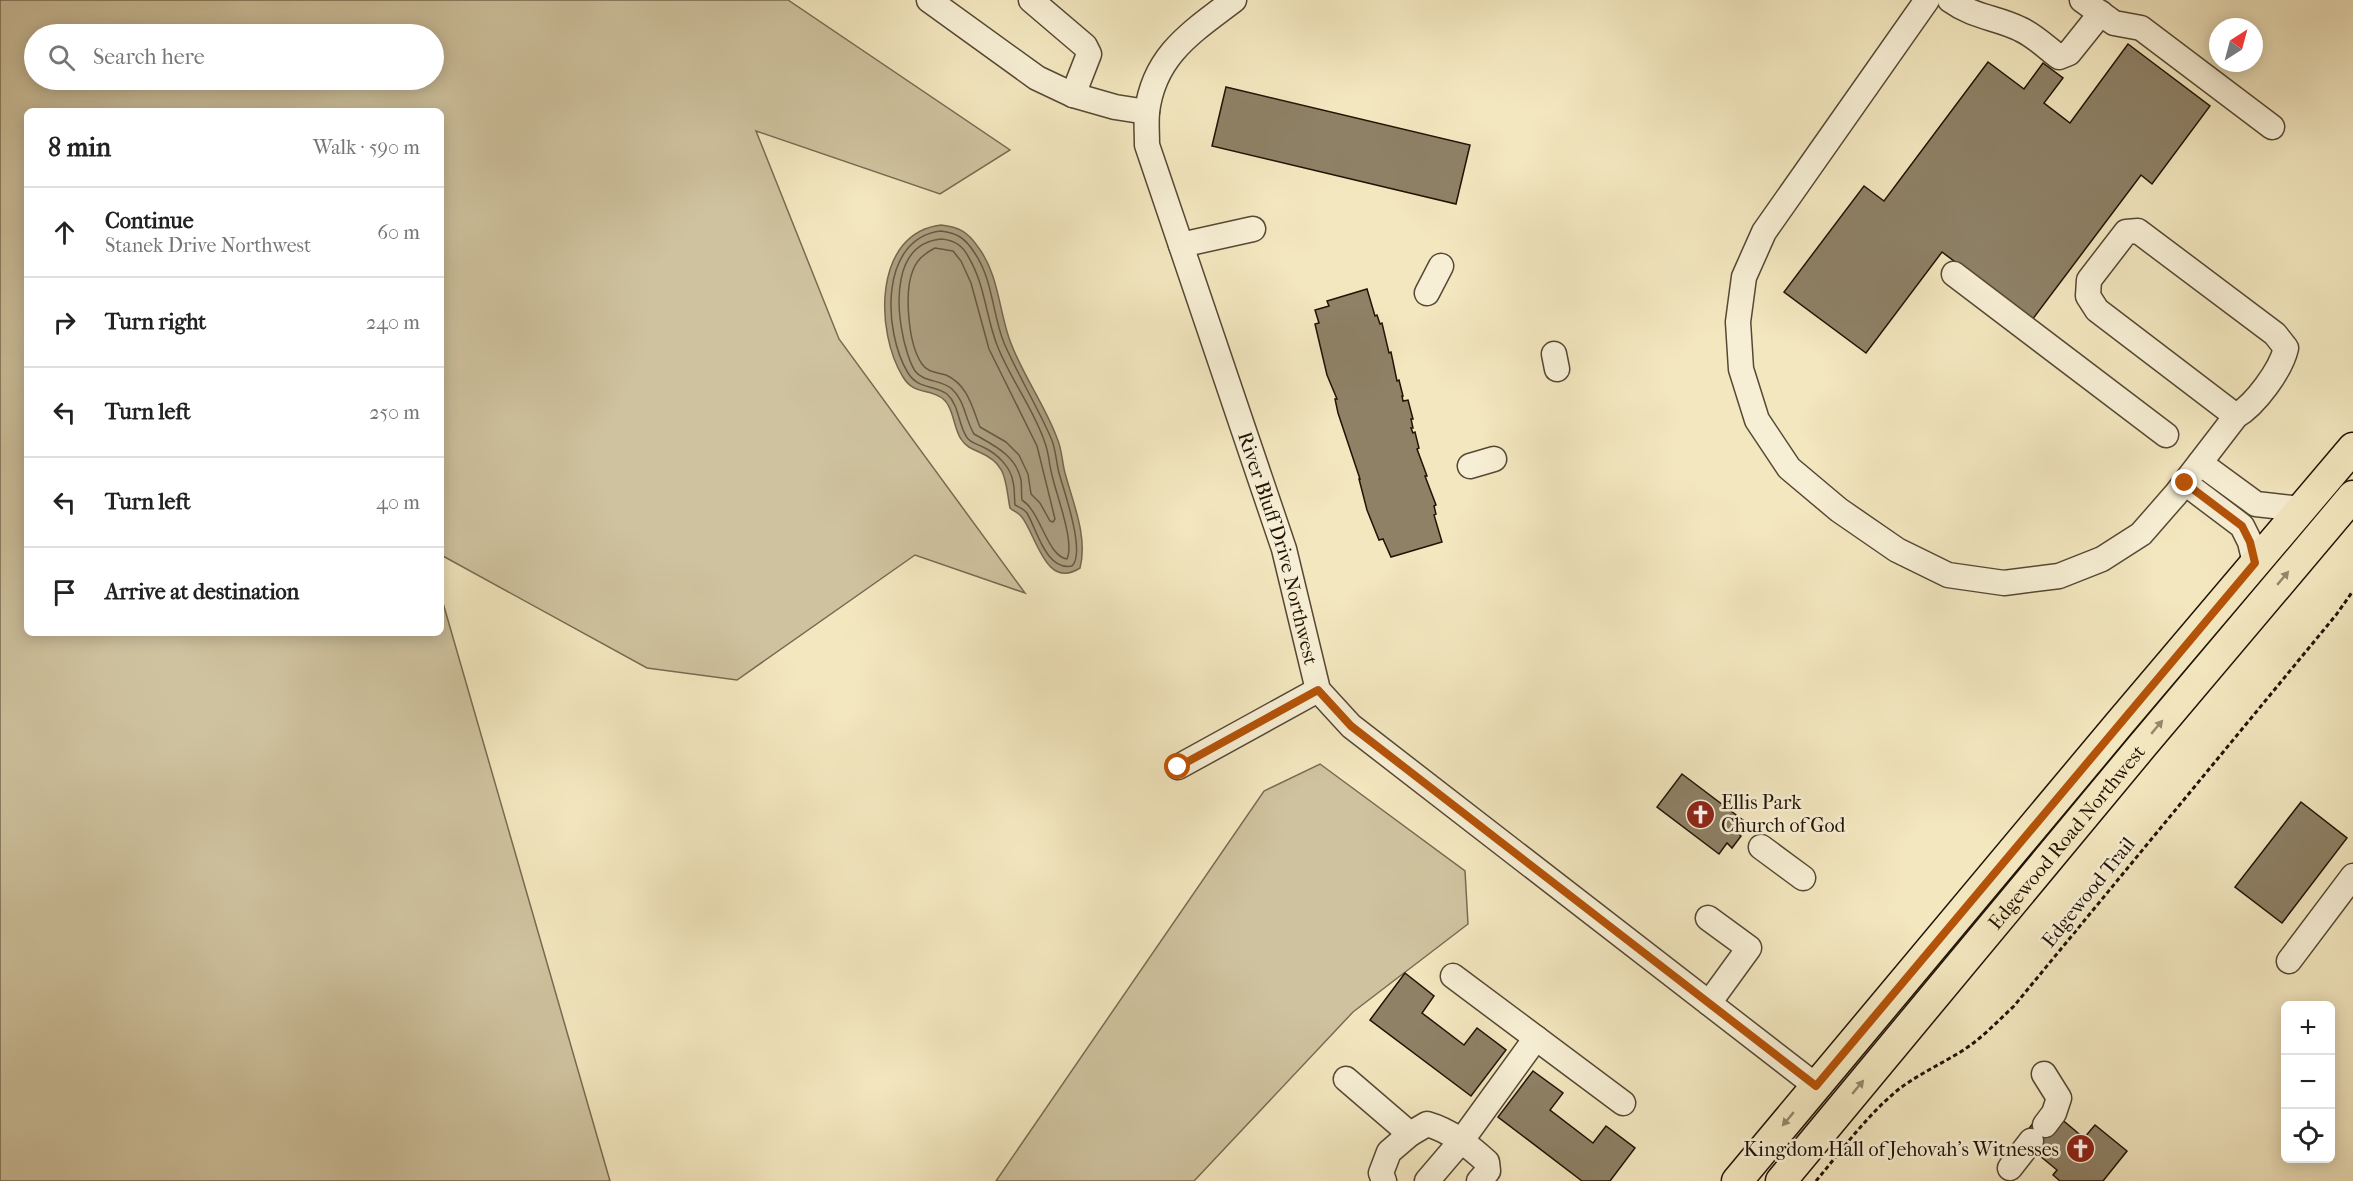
<!DOCTYPE html>
<meta charset="utf-8">
<style>
body{margin:0;font-family:"IM FELL French Canon",serif;background:#f2f2f2;color:#222}
.controls{position:absolute;right:18px;bottom:18px;display:grid;overflow:hidden;border-radius:9px;box-shadow:0 3px 15px #0003}
.controls button{width:54px;height:54px;display:grid;place-items:center;padding:0;border:0;border-bottom:2px solid #e0e0e0;background:#fff;color:#222;font:30px sans-serif}
.compass{position:absolute;left:2209px;top:18px;width:54px;height:54px;border-radius:50%;background:#fff;box-shadow:0 3px 15px #0003;rotate:36deg}
.stop{position:absolute;width:18px;height:18px;margin:-14px;border:4px solid #b45309;border-radius:50%;background:#fff}
.stop.end{background:#b45309;border-color:#fff;box-shadow:0 2px 6px #0008}
.list{margin:0;padding:0;list-style:none}
h2{display:flex;justify-content:space-between;align-items:center;height:78px;margin:0;padding:0 24px;font-size:26px}
h2 small{font-size:20px;font-weight:400;color:#767676}
.list li{display:grid;grid-template-columns:39px 1fr auto;gap:18px;align-items:center;box-sizing:border-box;height:90px;padding:0 24px;border-top:2px solid #e0e0e0}
.list b{display:block;font-size:22px;white-space:nowrap}
.list p{margin:0;font-size:20px;white-space:nowrap;color:#767676}
.list em{font-size:20px;font-style:normal;color:#767676}
.icon{flex:none;width:33px;height:33px;fill:none;stroke:currentColor;stroke-width:2;stroke-linecap:round;stroke-linejoin:round}
.map{position:relative;flex:none;width:2353px;height:1181px;overflow:hidden}
.search{position:absolute;background:#fff;box-shadow:0 3px 15px #0003;left:24px;top:24px;width:420px;height:66px;display:flex;align-items:center;gap:15px;box-sizing:border-box;padding:0 21px;border-radius:33px;color:#767676;font-size:22px}
.panel{position:absolute;background:#fff;box-shadow:0 3px 15px #0003;left:24px;top:108px;width:420px;height:528px;border-radius:9px}
.map>svg:first-child{display:block}
.green{fill:#cfc39f;stroke:#786b52;stroke-width:1.5;fill-rule:evenodd}
.water{fill:#ac9f80;stroke:#74674f;stroke-width:1.5}
.lines{fill:none;stroke-linecap:round;stroke-linejoin:round}
.shore{stroke:#665942;stroke-width:1.5}
.building{fill:#8e8166;stroke:#211305;stroke-width:1.5}
.minor-casing{stroke:#564834;stroke-width:27}
.major-casing{stroke:#211305;stroke-width:33}
.path{stroke:#211305;stroke-width:3;stroke-dasharray:4.5 3;stroke-linecap:butt}
.minor{stroke:#f7efd5;stroke-width:24}
.major{stroke:#f3e7bf;stroke-width:30}
.oneway{fill:#94886b}
.route{stroke:#b45309;stroke-width:8}
.labels{text-anchor:middle;stroke-width:5;stroke-linejoin:round;paint-order:stroke}
.street-label{font-size:20px;fill:#211305;stroke:#f7efd5}
.poi-label{font-size:20px;fill:#211305;stroke:#f7efd5;text-anchor:start}
</style>
<div class="map">
<svg width="2353" height="1181" viewBox="0 0 2353 1181">
<rect width="100%" height="100%" fill="#f3e7bf"/>
<filter id="stains"><feTurbulence type="fractalNoise" baseFrequency=".00333" numOctaves="4"/><feColorMatrix values="0 0 0 0 .2 0 0 0 0 .09 0 0 0 0 .02 0 0 0 .5 -.17"/></filter>
<radialGradient id="worn" r=".72"><stop offset=".6" stop-color="#630" stop-opacity="0"/><stop offset="1" stop-color="#630" stop-opacity=".3"/></radialGradient>
<g class="green">
<path d="M0 0H788L1010 150 940 194 756 131 839 339 1025 593 915 555 737 680 647 668 441 555V111H27V633H441V596L610 1181H0ZM34 34H434V80H34Z"/>
<path d="M1320 764 1465 871 1468 924 1353 1012 1194 1181H996L1264 791Z"/>
</g>
<path class="water" d="M941 225C959 227 968 232 978 247 998 273 999 309 1009 338 1021 373 1044 403 1057 438 1062 449 1062 462 1065 473 1073 503 1088 537 1080 568 1045 591 1036 533 1021 516 1019 513 1013 511 1010 508 1005 482 1008 464 979 452 972 449 965 446 961 439 953 427 954 407 942 398 927 388 914 395 903 377 875 332 873 233 941 225Z"/>
<g class="lines">
<g class="shore">
<path d="M941 231C957 233 965 238 974 252 993 279 992 313 1004 343 1018 375 1037 406 1051 438 1056 449 1056 462 1059 473 1064 491 1086 553 1072 566 1046 571 1037 530 1027 513 1024 509 1019 507 1015 505 1014 497 1015 489 1013 482 1011 467 997 454 985 448 978 444 969 443 966 436 958 423 959 405 947 394 933 384 919 390 908 373 883 332 879 238 941 231Z"/>
<path d="M941 239C955 240 963 246 969 258 985 285 986 317 997 345 1010 379 1034 409 1045 443 1049 453 1049 465 1052 475 1056 494 1075 542 1067 559 1047 556 1041 512 1022 500 1021 493 1022 487 1021 480 1016 455 993 445 974 434 965 419 965 401 952 389 941 379 924 383 915 371 909 362 907 352 904 341 896 306 892 244 941 239Z"/>
<path d="M935 248 953 251 961 261 971 283 989 349 1037 446 1055 519 1053 522 1050 521 1040 503 1031 494 1028 474 1019 455 1006 442 980 427C972 407 968 385 946 375 937 372 928 373 922 364 908 344 904 292 913 270 917 259 925 253 935 248Z"/>
</g>
</g>
<g class="building">
<path d="M2128 44 2210 106 2152 184 2141 175 2032 320 1942 252 1866 353 1784 292 1864 186 1884 201 1988 62 2024 89 2043 63 2063 78 2044 103 2070 123Z"/>
<path d="M1226 87 1470 145 1456 204 1212 146Z"/>
<path d="M1367 289 1375 316 1377 315 1380 324 1382 323 1389 353 1391 352 1397 381 1399 380 1403 396H1402L1403 401 1408 400 1413 419H1411L1413 428H1411L1413 433 1415 432 1419 448 1417 449 1427 476H1425L1436 505 1434 506 1436 514 1434 515 1442 542 1391 557 1383 539 1379 540 1367 510 1359 479H1360L1338 413 1335 399H1337L1327 375 1315 324 1319 323 1315 310 1329 306 1327 301Z"/>
<path d="M1682 774 1744 821 1736 831 1741 836 1732 848 1727 843 1719 854 1657 807Z"/>
<path d="M2301 802 2347 838 2282 923 2235 887Z"/>
<path d="M1405 973 1434 996 1422 1013 1464 1045 1477 1028 1506 1050 1471 1096 1370 1020Z"/>
<path d="M1533 1071 1563 1093 1550 1110 1593 1143 1606 1126 1635 1148 1610 1181H1582L1498 1117Z"/>
<path d="M2037 1118H2060L2084 1138 2095 1125 2127 1151 2103 1181H2060L2053 1175 2057 1170 2034 1151 2024 1135Z"/>
</g>
<g class="lines">
<defs>
<g id="minor">
<path d="M929 0 1037 78 1073 95 1115 107 1147 112"/>
<path d="M1031 0 1085 46 1089 54 1073 95"/>
<path id="s1" d="M1234 0C1192 32 1154 55 1147 112 1146 122 1147 134 1147 145L1284 549 1318 690 1351 726 1816 1086"/>
<path d="M1927 0 1764 232 1744 277 1738 322 1741 369 1757 420 1789 468 1839 510 1897 550 1948 575 2004 583 2059 576 2102 559 2141 534 2176 494 2236 416C2255 405 2281 370 2286 348L2275 334 2138 231 2126 232 2089 280 2088 296 2097 310 2236 416"/>
<path d="M1950 0C1975 18 1996 17 2020 29 2034 35 2047 48 2059 57L2069 53 2101 13"/>
<path d="M2082 0 2114 23 2141 28 2272 127"/>
<path d="M1181 245 1253 229"/>
<path d="M1954 274 2166 435"/>
<path d="M1427 293 1441 266"/>
<path d="M1554 354 1557 369"/>
<path d="M2200 463 2256 504 2301 509"/>
<path d="M1470 466 1494 459"/>
<path d="M2185 483 2242 526 2250 542 2255 563"/>
<path d="M1178 767 1318 690"/>
<path d="M1761 847 1803 878"/>
<path d="M1708 918 1749 948 1709 1003"/>
<path d="M2289 961 2353 876"/>
<path d="M1453 976 1623 1103"/>
<path d="M2044 1074 2059 1098 2054 1113 2045 1125"/>
<path d="M1346 1079 1410 1134 1427 1124C1451 1131 1468 1145 1487 1162L1488 1171 1479 1181"/>
<path d="M2010 1168 2031 1141"/>
<path d="M1384 1181 1381 1173 1389 1152 1410 1134"/>
<path d="M1427 1181 1462 1140 1536 1038"/>
</g>
<g id="major">
<path d="M1737 1181 2119 724 2353 448"/>
<path id="s2" d="M1781 1181 2142 746 2353 496"/>
</g>
</defs>
<use href="#minor" class="minor-casing"/>
<use href="#major" class="major-casing"/>
<path class="path" d="M1816 1181C1842 1150 1867 1115 1899 1089 1919 1074 1941 1064 1962 1051 1981 1039 1997 1022 2014 1006L2336 615 2353 591"/>
<use href="#minor" class="minor"/>
<use href="#major" class="major"/>
</g>
<defs><path id="oneway-solid" d="M-6-.8H1V-3.2L6.5 0L1 3.2V.8H-6Z" transform="scale(1.5)"/></defs>
<g class="oneway">
<use href="#oneway-solid" transform="translate(2283 578) rotate(-50)"/>
<use href="#oneway-solid" transform="translate(2157 727) rotate(-50)"/>
<use href="#oneway-solid" transform="translate(1858 1087) rotate(-50)"/>
<use href="#oneway-solid" transform="translate(1788 1119) rotate(130)"/>
</g>
<g class="lines">
<path class="route" d="M1178 767 1318 690 1351 726 1816 1086 2255 563 2250 542 2242 526 2185 483"/>
</g>
<defs>
<symbol id="church-disc" viewBox="-11 -11 22 22"><circle r="9.5" fill="#8f2418" stroke="#f7efd5"/><path d="M-1.2-6h2.4v3.5h3.3v2.4h-3.3V6h-2.4V-.1h-3.3v-2.4h3.3Z" fill="#fff"/></symbol>
</defs>
<g fill-rule="evenodd">
<use href="#church-disc" x="1684" y="798" width="33" height="33"/>
<use href="#church-disc" x="2064" y="1132" width="33" height="33"/>
</g>
<g class="labels">
<g class="street-label">
<text dy="7" stroke="none"><textPath href="#s1" startOffset="604">River Bluff Drive Northwest</textPath></text>
<text dy="7" stroke="none"><textPath href="#s2" startOffset="447">Edgewood Road Northwest</textPath></text>
<text transform="translate(2088 892) rotate(-51)" y="7">Edgewood Trail</text>
</g>
<g class="poi-label">
<text x="1721" y="809">Ellis Park<tspan x="1721" dy="23">Church of God</tspan></text>
<text x="2059" y="1156" text-anchor="end">Kingdom Hall of Jehovah's Witnesses</text>
</g>
</g>
<rect width="100%" height="100%" filter="url(#stains)"/>
<rect width="100%" height="100%" fill="url(#worn)"/>
</svg>
<div class="controls">
<button>+</button>
<button>−</button>
<button><svg class="icon" aria-label="locate" viewBox="0 0 24 24"><circle cx="12" cy="12" r="6"/><path d="M12 2v4M12 18v4M2 12h4M18 12h4"/></svg></button>
</div>
<svg class="compass" viewBox="-18 -18 36 36"><path d="M0-13l5 13h-10z" fill="#e53935"/><path d="M0 13l5-13h-10z" fill="#767676"/></svg>
<div class="stop" style="left:1178px;top:767px"></div>
<div class="stop end" style="left:2185px;top:483px"></div>
<div class="search"><svg class="icon" aria-label="search" viewBox="0 0 24 24"><circle cx="10" cy="10" r="6"/><path d="M15 15l6 6"/></svg>Search here</div>
<section class="panel">
<h2>8 min<small>Walk · 590 m</small></h2>
<ul class="list">
<li><svg class="icon" aria-label="ahead" viewBox="0 0 24 24"><path d="M12 20V5M6 11l6-6 6 6"/></svg><div><b>Continue</b><p>Stanek Drive Northwest</p></div><em>60 m</em></li>
<li><svg class="icon" aria-label="right" viewBox="0 0 24 24"><path d="M7 20v-9h11M14 6l5 5-5 5"/></svg><div><b>Turn right</b></div><em>240 m</em></li>
<li><svg class="icon" aria-label="left" viewBox="0 0 24 24"><path d="M17 20v-9H6M10 6l-5 5 5 5"/></svg><div><b>Turn left</b></div><em>250 m</em></li>
<li><svg class="icon" aria-label="left" viewBox="0 0 24 24"><path d="M17 20v-9H6M10 6l-5 5 5 5"/></svg><div><b>Turn left</b></div><em>40 m</em></li>
<li><svg class="icon" aria-label="arrive" viewBox="0 0 24 24"><path d="M6 21V4h12l-3 4 3 4H6"/></svg><div><b>Arrive at destination</b></div></li>
</ul>
</section>
</div>
